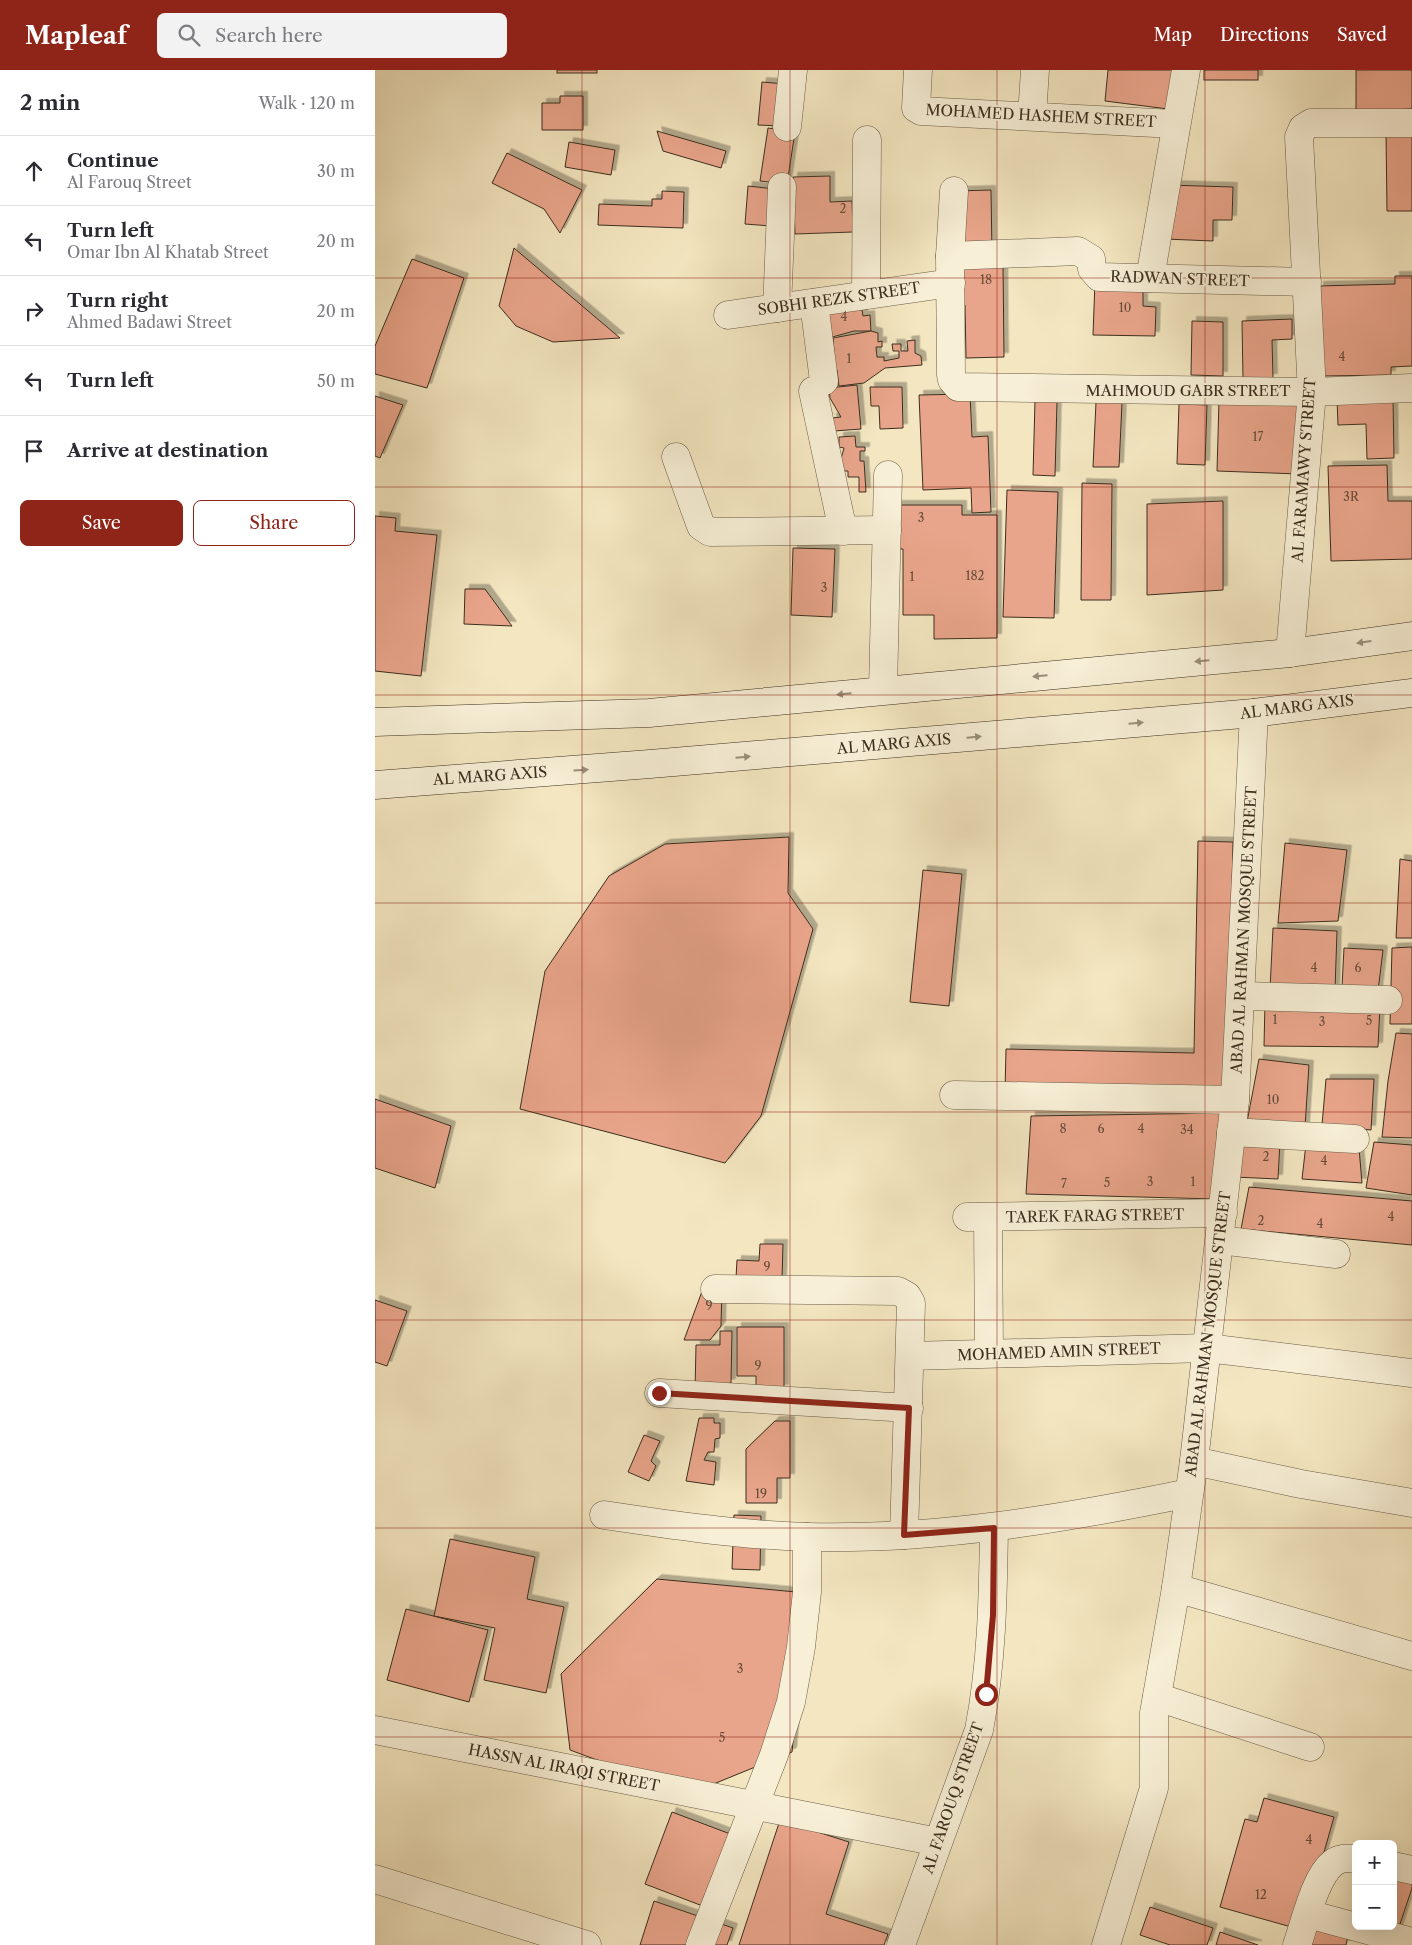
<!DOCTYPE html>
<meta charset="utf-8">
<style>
body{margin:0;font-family:"Libre Caslon Text",serif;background:#f2f2f3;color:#2b2b33}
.controls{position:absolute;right:15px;bottom:15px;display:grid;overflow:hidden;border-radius:8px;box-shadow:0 5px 20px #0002}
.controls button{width:45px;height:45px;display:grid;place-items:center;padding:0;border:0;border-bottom:1px solid #e1e1e2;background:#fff;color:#2b2b33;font:25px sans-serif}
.stop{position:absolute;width:15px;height:15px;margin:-11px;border:4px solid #8f2418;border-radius:50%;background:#fff}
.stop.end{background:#8f2418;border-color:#fff;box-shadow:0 1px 5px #0008}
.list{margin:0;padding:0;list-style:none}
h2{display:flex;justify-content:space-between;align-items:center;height:65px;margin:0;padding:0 20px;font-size:21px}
h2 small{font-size:16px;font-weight:400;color:#7c7c81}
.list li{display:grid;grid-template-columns:32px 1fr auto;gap:15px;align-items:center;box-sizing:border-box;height:70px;padding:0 20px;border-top:1px solid #e1e1e2}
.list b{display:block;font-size:19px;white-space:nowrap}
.list p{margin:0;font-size:16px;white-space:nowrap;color:#7c7c81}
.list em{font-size:16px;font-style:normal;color:#7c7c81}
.actions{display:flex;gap:10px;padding:15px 20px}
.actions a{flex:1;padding:11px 0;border:1px solid #8f2418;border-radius:8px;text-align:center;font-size:18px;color:#8f2418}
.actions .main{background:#8f2418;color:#fff}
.icon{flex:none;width:28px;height:28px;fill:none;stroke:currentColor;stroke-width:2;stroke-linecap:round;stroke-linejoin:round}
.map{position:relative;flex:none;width:1037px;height:1875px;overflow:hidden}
header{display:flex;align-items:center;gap:30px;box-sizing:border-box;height:70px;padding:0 25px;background:#8f2418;color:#fff}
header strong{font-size:24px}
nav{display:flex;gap:28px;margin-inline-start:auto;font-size:18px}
.search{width:350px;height:45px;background:#f2f2f3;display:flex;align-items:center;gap:12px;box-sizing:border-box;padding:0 18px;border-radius:8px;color:#7c7c81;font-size:19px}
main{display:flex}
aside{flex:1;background:#fff}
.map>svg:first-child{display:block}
.building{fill:#e9a58b;stroke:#3c2e1e;filter:url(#shadow)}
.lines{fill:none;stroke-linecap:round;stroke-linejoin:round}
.street-casing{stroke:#6a5c46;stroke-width:29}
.secondary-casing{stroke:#3c2e1e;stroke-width:29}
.street{stroke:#f7efd6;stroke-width:28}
.secondary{stroke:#f7efd6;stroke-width:28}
.oneway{fill:#9a8e7a}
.route{stroke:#8f2418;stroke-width:6}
.grid{fill:none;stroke:#8f2418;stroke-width:1;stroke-opacity:0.55}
.labels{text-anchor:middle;stroke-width:4;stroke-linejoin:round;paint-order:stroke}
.number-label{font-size:12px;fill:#674c39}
.street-label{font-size:15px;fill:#3c2e1e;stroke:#f7efd6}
</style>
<header>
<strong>Mapleaf</strong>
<div class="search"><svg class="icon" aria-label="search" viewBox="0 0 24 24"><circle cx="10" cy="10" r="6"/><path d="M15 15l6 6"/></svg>Search here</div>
<nav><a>Map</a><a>Directions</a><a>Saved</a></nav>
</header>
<main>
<aside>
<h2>2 min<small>Walk · 120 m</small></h2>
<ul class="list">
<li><svg class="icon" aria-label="ahead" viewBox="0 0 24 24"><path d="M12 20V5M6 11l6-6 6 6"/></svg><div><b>Continue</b><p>Al Farouq Street</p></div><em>30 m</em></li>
<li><svg class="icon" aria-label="left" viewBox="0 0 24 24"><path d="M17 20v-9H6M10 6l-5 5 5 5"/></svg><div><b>Turn left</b><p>Omar Ibn Al Khatab Street</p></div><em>20 m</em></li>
<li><svg class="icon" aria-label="right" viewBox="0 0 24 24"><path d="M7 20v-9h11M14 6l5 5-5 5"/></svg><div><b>Turn right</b><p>Ahmed Badawi Street</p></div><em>20 m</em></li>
<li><svg class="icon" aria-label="left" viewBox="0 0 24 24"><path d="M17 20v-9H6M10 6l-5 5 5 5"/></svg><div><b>Turn left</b></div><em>50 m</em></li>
<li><svg class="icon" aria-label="arrive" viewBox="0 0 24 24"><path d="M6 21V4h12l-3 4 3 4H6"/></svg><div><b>Arrive at destination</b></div></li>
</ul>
<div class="actions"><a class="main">Save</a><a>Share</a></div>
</aside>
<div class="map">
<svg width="1037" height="1875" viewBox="0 0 1037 1875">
<defs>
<filter id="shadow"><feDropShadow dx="4.5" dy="-4.5" stdDeviation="0" flood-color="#0004"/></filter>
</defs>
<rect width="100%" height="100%" fill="#f3e6c0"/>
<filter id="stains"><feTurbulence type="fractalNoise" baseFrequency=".004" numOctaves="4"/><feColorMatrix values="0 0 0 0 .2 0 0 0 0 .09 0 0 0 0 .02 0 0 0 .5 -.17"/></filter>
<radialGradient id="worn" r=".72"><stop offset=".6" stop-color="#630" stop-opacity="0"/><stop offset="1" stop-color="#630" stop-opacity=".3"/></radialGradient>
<g class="building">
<rect x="182" y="0" width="40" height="3"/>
<path d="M733 0H806L801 40 730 31Z"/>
<rect x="829" y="0" width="54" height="10"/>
<path d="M981 0H1037V39L981 41Z"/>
<path d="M387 12 410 14 406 56 383 55Z"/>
<path d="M185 26H208V60H167V33H185Z"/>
<path d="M393 58 420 62 412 114 385 111Z"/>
<path d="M1037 60V141H1012L1011 62Z"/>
<path d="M282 61 351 81 346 98 288 81Z"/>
<path d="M194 72 240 80 236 105 190 97Z"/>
<path d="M132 83 207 120 185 163 169 139 117 113Z"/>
<path d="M455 106V132L477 131 478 162 420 164 418 107Z"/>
<path d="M792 115 858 117 857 150H838V171L790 169Z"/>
<path d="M373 116 400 119 396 156 370 154Z"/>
<path d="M616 120 617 183 582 184 580 121Z"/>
<path d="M287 121 309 122 308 158 223 155 224 134 277 136V129H287Z"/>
<path d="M139 178 245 268 178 272 141 256 124 236Z"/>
<path d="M37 189 89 208 52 318 0 304V276Z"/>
<path d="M628 194 629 287 591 288 590 235H577L576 195Z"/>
<path d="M1020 206H1037V296L1016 297V305L946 306 944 216 1020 214Z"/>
<path d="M720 211 768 213V236L781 237 780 266 718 265Z"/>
<path d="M448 233 487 240 488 246 495 245 496 261H479L450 269Z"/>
<path d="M917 249V269L897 270 898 308 868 309 867 251Z"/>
<path d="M817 251 848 252V306L816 305Z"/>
<path d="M496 261 503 263V272L507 271V277H501L502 287H509V291L524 288V281H518L517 274H526V281H533L532 271 540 270V283L546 286 547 295 510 298 489 313 464 316 462 300H460L458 268Z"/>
<path d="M482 315 486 359 459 361 457 348 466 347 455 328 454 318Z"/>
<path d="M495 317H527L528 358 505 359 504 336H496Z"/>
<path d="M595 324 597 367 613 366 616 442 597 443 596 418 548 420 544 325Z"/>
<path d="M0 326 28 335 5 388 0 386Z"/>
<path d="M1018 327 1019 388 992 389 991 354 963 355 962 329Z"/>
<path d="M660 331 682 332 680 406 658 405Z"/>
<path d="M844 331 926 333 924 404 842 401Z"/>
<path d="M721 332 747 333 744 397H718Z"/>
<path d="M804 334 832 335 830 395 802 394Z"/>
<path d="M480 366 481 377H490V381H485V391H489L491 422H484V407H473V401H466L464 396 469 378 464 377V367Z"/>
<path d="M1012 395 1013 431H1037V489L956 491 953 396Z"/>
<path d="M707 413 737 414 736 530H706Z"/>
<path d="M632 420 683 422 679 548 628 547Z"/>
<path d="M848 431V520L772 525V434Z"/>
<path d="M520 435H587V445H622V568L559 569V545H528V479H521Z"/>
<path d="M0 446 21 448 20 461 62 465 46 606 0 601Z"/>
<path d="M418 478 460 479 457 547 416 545Z"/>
<path d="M90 519H110L137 556 89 554Z"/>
<path d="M414 767 413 823 438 859 386 1046 350 1093 145 1039 170 901 234 806 290 774Z"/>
<path d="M823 771 858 772 853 1025 630 1021 631 979 819 983Z"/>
<path d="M910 773 972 780 963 851 903 853Z"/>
<path d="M1025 789 1037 791V868H1021Z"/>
<path d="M548 800 587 804 574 936 535 932Z"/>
<path d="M898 858 962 861 960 920 895 919Z"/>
<path d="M1037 877V954H1015L1017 878Z"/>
<path d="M969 878 1008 880 1003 921 967 917Z"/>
<path d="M890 932 1005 935 1003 977 889 976Z"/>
<path d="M1021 963 1037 964V1068L1007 1067 1013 1011Z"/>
<path d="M884 989 934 995 930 1057 872 1052Z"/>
<path d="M951 1009H999L996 1060 947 1055Z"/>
<path d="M0 1029 76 1056 60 1118 0 1098Z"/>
<path d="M849 1043 841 1129 651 1124 656 1046Z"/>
<path d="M864 1069 905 1071 903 1109 859 1107Z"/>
<path d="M999 1072 1037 1075V1125L991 1118Z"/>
<path d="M931 1074 984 1078 987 1113 927 1109Z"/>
<path d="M874 1117 1037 1131V1175L866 1159Z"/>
<path d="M385 1174H408L407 1210 361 1208 362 1190 384 1191Z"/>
<path d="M329 1216H347L346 1256 335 1270H309Z"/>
<path d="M0 1230 32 1241 12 1296 0 1292Z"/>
<path d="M362 1257H409V1319H381V1306H362Z"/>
<path d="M345 1261H357L356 1313 320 1322 321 1275H345Z"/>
<path d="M324 1348H339V1353H345V1368L340 1369 339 1382H333L329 1390 341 1392 339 1415 311 1411Z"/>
<path d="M400 1351H415V1408H402V1433H371V1379Z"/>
<path d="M269 1365 285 1371 276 1391 281 1396 274 1411 253 1402Z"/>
<path d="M359 1445 386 1446 385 1500 357 1499Z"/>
<path d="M75 1469 160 1487 152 1529 189 1537 171 1623 109 1610 120 1558 59 1546Z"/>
<path d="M282 1509 432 1523 417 1682 314 1724 195 1680 186 1604Z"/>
<path d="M31 1539 113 1560 94 1632 12 1610Z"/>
<path d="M889 1728 959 1747 927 1860 845 1837 870 1749 882 1752Z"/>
<path d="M297 1742 374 1771 346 1843 270 1814Z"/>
<path d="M405 1750 474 1772 451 1844 513 1864 509 1875H364Z"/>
<path d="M1018 1806 1037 1811V1818L1023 1860 1018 1856Z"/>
<path d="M279 1831 358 1858 352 1875H265Z"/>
<path d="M775 1837 838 1858 832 1875H795L765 1865Z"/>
<path d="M936 1853 974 1860 971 1875H932Z"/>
<path d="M845 1862 883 1875H841Z"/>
</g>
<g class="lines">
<defs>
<g id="street">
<path d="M543 0 541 38 546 41 800 54"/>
<path d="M657 46 660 0"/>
<path d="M412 57 418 0"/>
<path d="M579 121 575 186 576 305 577 310 583 317 937 322 1037 318"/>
<path d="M575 186 703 181 716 189 717 199 724 207 932 212"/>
<path d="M775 208 811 0"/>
<path d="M491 225 492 70"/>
<path d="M439 233 449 311"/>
<path d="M402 238 407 117"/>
<path d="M353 245 576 213"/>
<path d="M438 321 468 461"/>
<path d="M301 387 326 456 335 462 512 460"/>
<path d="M915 583 937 322 924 67 928 58 936 53H1037"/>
<path d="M508 620 513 405"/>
<path d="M867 926 1013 930"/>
<path d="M579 1025 860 1030"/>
<path d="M856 1062 980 1069"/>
<path d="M592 1147 848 1143"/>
<path d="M613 1148 614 1283"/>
<path d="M845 1170 961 1184"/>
<path d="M340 1219 523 1221 532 1226 536 1233 529 1465"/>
<path d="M535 1286 832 1278 1037 1303"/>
<path d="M284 1323 534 1338"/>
<path d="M819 1391 926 1414 1037 1433"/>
<path d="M229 1445C296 1455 364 1465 432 1467 561 1470 688 1449 814 1423"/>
<path d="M801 1518 1037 1586"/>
<path d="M782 1627 935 1677"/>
<path d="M0 1660 563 1772"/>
<path d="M1018 1796 1037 1800"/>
<path d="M0 1809 212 1875"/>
<path d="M933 1844 1037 1872"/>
<path d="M325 1875 399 1685 416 1632 426 1577 432 1522V1467"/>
<path d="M526 1875 604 1660C617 1593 618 1526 619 1458"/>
<path d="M731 1875 779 1718V1643L801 1518 819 1391 860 1030 879 643"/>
<path d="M922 1875C930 1853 940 1807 958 1793 964 1788 974 1788 981 1789"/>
</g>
<g id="secondary">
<path d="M0 652 274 643 915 583 1037 566"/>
<path d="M0 715 275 694 879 643 1037 623"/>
</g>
</defs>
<use href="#street" class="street-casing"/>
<use href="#secondary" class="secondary-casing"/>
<use href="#street" class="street"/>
<use href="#secondary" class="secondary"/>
</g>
<defs><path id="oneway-solid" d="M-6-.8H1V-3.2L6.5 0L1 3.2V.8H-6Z" transform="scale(1.25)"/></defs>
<g class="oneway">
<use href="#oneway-solid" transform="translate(989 572) rotate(172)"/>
<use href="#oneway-solid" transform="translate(827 591) rotate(175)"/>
<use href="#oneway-solid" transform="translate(665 606) rotate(175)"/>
<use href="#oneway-solid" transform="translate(469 624) rotate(175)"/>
<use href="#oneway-solid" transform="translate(761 653) rotate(-5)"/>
<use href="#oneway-solid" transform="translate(599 667) rotate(-5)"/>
<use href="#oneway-solid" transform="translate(368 687) rotate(-5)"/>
<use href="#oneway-solid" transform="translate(206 700) rotate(-4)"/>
</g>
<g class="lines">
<path class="route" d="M284 1323 534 1338 529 1465 619 1458 618 1545 611 1624"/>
</g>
<path class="grid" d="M207 0V1875M415 0V1875M622 0V1875M830 0V1875M0 208H1037M0 417H1037M0 625H1037M0 833H1037M0 1042H1037M0 1250H1037M0 1458H1037M0 1667H1037"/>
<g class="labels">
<g class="number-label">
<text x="468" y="143">2</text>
<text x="611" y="214">18</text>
<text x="750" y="242">10</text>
<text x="469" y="251">4</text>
<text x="967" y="291">4</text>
<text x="474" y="293">1</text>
<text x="883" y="371">17</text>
<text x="976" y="431">3R</text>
<text x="546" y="452">3</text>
<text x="600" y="510">182</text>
<text x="537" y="511">1</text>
<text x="449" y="522">3</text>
<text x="939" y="902">4</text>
<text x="983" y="902">6</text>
<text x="900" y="954">1</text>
<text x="994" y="955">5</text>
<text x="947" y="956">3</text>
<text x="898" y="1034">10</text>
<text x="688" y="1063">8</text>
<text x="726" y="1063">6</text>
<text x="766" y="1063">4</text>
<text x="812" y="1064">34</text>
<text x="891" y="1091">2</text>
<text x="949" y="1095">4</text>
<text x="775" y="1116">3</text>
<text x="818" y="1116">1</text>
<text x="732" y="1117">5</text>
<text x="689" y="1118">7</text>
<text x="1016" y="1151">4</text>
<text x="886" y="1155">2</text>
<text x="945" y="1158">4</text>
<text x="392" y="1201">9</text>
<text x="334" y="1240">9</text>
<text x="383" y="1300">9</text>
<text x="386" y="1428">19</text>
<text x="365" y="1603">3</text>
<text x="347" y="1672">5</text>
<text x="934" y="1774">4</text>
<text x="886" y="1829">12</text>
</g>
<g class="street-label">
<text transform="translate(666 46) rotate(3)" y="5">MOHAMED HASHEM STREET</text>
<text transform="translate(805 209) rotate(2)" y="5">RADWAN STREET</text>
<text transform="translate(464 229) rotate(-8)" y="5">SOBHI REZK STREET</text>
<text x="813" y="326">MAHMOUD GABR STREET</text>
<text transform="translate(929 400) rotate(-86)" y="5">AL FARAMAWY STREET</text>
<text transform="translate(922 637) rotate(-7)" y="5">AL MARG AXIS</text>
<text transform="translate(519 674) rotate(-5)" y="5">AL MARG AXIS</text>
<text transform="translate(115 706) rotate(-4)" y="5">AL MARG AXIS</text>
<text transform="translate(869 860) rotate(-87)" y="5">ABAD AL RAHMAN MOSQUE STREET</text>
<text transform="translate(720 1146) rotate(-1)" y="5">TAREK FARAG STREET</text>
<text transform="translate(833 1264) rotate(-83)" y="5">ABAD AL RAHMAN MOSQUE STREET</text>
<text transform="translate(684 1282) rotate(-2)" y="5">MOHAMED AMIN STREET</text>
<text transform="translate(189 1698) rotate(11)" y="5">HASSN AL IRAQI STREET</text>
<text transform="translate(578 1728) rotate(-71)" y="5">AL FAROUQ STREET</text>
</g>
</g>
<rect width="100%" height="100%" filter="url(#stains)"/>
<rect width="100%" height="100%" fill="url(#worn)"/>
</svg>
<div class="controls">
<button>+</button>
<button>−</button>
</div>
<div class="stop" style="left:611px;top:1624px"></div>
<div class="stop end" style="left:284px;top:1323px"></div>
</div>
</main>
